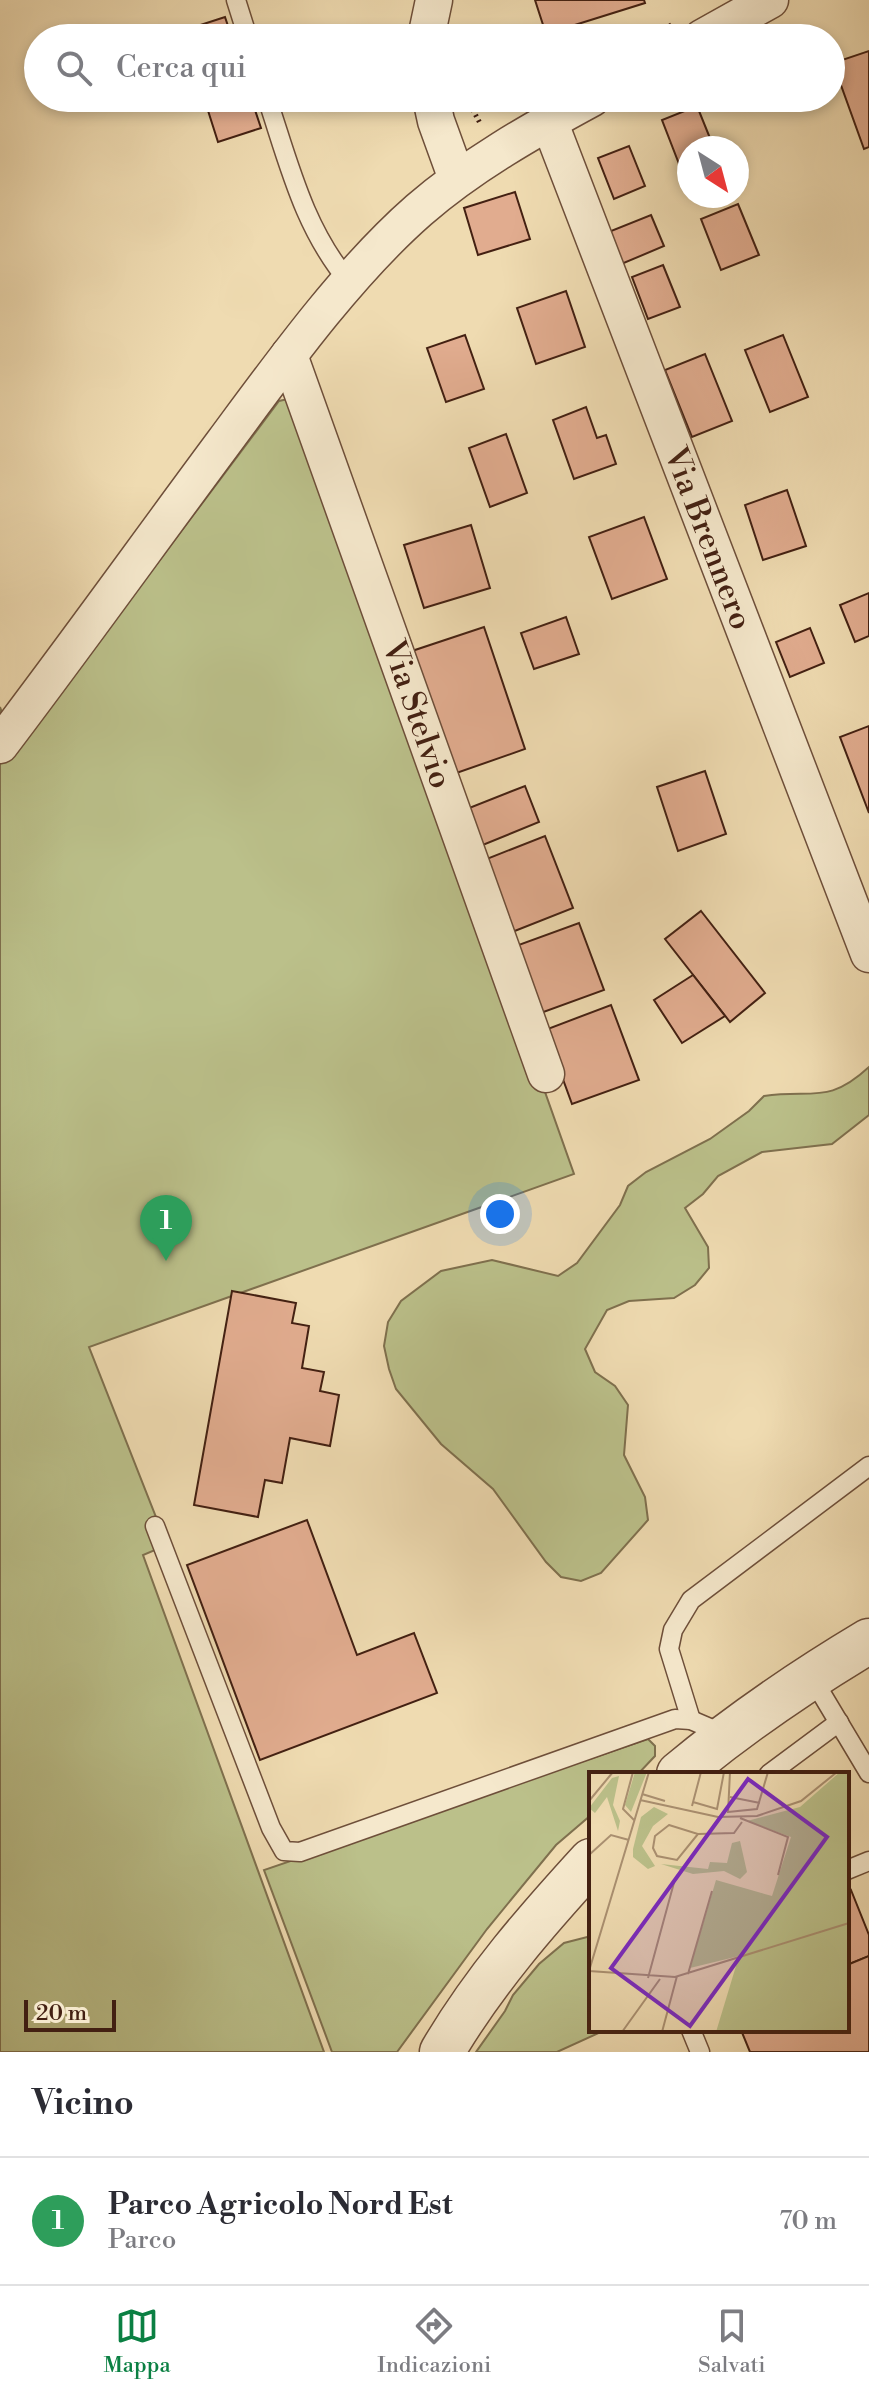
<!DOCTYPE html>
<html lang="it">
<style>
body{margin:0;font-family:"Libre Bodoni",serif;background:#f2f2f3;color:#2b2b33}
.compass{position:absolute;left:677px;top:136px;width:72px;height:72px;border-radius:50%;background:#fff;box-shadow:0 4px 12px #0003;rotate:144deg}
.scale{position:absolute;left:24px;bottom:20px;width:92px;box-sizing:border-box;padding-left:8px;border:4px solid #432012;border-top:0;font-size:22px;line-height:28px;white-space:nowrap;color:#432012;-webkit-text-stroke:6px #f5e8cc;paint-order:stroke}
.you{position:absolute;left:500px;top:1214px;width:28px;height:28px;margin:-20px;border:6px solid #fff;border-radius:50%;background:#1a73e8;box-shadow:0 0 0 12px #1a73e833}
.badge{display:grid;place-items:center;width:52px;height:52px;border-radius:50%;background:#0b8043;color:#fff;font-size:26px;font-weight:700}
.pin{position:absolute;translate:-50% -66px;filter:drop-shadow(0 2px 4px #0008)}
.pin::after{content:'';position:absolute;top:42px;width:28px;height:24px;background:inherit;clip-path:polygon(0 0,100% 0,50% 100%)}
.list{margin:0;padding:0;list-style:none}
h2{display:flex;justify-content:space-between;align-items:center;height:104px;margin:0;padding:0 32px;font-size:34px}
h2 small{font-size:26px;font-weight:400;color:#7c7c81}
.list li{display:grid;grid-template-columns:52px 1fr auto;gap:24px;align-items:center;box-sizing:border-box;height:128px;padding:0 32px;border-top:2px solid #e1e1e2}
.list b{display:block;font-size:30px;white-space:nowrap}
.list p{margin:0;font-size:26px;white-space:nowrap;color:#7c7c81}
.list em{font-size:26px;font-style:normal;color:#7c7c81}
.icon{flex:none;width:44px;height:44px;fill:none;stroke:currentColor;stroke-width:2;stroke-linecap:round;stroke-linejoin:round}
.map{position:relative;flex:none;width:869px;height:2052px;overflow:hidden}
.search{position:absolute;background:#fff;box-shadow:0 4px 12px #0003;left:24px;right:24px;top:24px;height:88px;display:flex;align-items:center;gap:20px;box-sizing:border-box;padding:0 28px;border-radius:44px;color:#7c7c81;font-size:30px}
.sheet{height:232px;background:#fff}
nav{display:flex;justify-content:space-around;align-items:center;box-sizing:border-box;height:112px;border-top:2px solid #e1e1e2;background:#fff;font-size:22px;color:#7c7c81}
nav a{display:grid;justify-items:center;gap:4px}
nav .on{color:#0b8043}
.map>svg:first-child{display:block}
.green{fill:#bbc08a;stroke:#7f704e;stroke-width:2}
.building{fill:#e1ac8f;stroke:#432012;stroke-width:2}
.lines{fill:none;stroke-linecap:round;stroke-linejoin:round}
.service-casing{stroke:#6e4f3a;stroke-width:21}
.minor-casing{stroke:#6e4f3a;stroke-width:39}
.tertiary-casing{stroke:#6e4f3a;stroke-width:47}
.path{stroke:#432012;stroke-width:5;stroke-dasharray:2 4;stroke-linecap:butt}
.service{stroke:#f5e8cc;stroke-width:18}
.minor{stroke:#f5e8cc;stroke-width:36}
.tertiary{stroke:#f5e8cc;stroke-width:44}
.labels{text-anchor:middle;stroke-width:6;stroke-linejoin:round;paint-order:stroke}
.street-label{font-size:32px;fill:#432012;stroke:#f5e8cc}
.inset-road{fill:none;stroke:#aa9071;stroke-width:2}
.view{fill:#7b2cbf;fill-opacity:0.15;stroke:#7b2cbf;stroke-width:4}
.inset-edge{fill:none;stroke:#432012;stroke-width:4}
</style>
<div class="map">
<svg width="869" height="2052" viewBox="0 0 869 2052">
<rect width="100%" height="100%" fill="#efdbb1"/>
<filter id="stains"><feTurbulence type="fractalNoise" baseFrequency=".0025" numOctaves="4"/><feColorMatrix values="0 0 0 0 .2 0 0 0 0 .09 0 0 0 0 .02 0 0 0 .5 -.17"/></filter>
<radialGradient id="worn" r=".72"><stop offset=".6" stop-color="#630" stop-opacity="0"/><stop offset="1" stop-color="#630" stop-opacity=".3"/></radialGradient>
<g class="green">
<path d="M288 399 303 408 574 1174 89 1347 167 1545 143 1555 324 2052H0V707L16 751 279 401Z"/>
<path d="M869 1067V1115L832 1144 762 1152 718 1176 703 1194 685 1208 708 1247 709 1268 695 1285 674 1298 629 1301 607 1310 585 1349 595 1372 615 1386 628 1405 624 1455 645 1497 648 1520 601 1573 581 1581 561 1577 546 1562 493 1489 441 1444 396 1389 389 1369 384 1346 388 1322 401 1301 441 1271 492 1260 558 1276 577 1263 620 1205 628 1186 646 1172 710 1139 749 1111 764 1096C813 1089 828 1105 869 1067Z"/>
<path d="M648 1739 655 1746V1756L638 1774H591V1815L556 1845 487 1929 397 2052H332L264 1870Z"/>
<path d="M591 1936V2030H620L612 2033 603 2031 557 2052H476L505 2011 513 1995 539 1964 564 1943Z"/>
</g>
<g class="building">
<path d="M535 0H644L645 3 546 34Z"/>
<path d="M225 17 232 38H184L182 31Z"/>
<path d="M869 51V147L864 149 833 63Z"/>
<path d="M204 98H251L261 128 218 142Z"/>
<path d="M697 106 714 148H689V166L681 169 662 120Z"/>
<path d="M629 146 645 186 614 199 598 158Z"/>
<path d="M515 192 530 239 478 255 464 208Z"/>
<path d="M738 204 759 255 721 270 701 219Z"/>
<path d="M651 215 664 246 619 265 606 233Z"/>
<path d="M663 265 680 307 648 319 632 277Z"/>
<path d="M566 291 585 347 536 364 517 308Z"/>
<path d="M465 335 484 389 446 402 427 348Z"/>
<path d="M783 335 808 397 770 412 745 350Z"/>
<path d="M705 354 732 421 692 437 665 370Z"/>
<path d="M586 407 597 438 606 435 616 464 574 479 553 420Z"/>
<path d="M506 434 527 493 490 507 469 448Z"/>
<path d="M787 490 806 546 763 560 745 505Z"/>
<path d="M644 517 667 579 612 599 589 537Z"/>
<path d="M471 525 490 588 424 608 404 545Z"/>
<path d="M869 593V636L855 642 840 605Z"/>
<path d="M566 617 579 654 534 669 521 633Z"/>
<path d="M484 627 525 749 445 777 403 654Z"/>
<path d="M810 628 824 663 790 677 776 642Z"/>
<path d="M869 726V813L840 737Z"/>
<path d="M705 771 726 834 678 851 657 787Z"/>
<path d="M525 786 539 822 473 849 459 812Z"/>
<path d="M545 836 573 908 507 934 479 862Z"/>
<path d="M701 911 765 993 730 1022 665 939Z"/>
<path d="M579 923 604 990 538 1014 513 947Z"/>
<path d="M693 975 725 1016 682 1043 654 1000Z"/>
<path d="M611 1005 639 1080 572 1104 545 1030Z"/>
<path d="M232 1291 296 1303 292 1323 309 1326 302 1368 324 1372 320 1391 339 1395 330 1446 290 1438 282 1483 265 1480 258 1517 194 1505Z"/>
<path d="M307 1520 357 1655 414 1633 437 1693 260 1760 187 1565Z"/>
<path d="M851 1890 869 1935V1956L847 1965V1892Z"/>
<path d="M869 1956V2052H750L741 2030H847V1965Z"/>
</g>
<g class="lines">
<defs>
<g id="service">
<path d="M236 0 248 38"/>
<path d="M267 98C289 164 304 229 350 283"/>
<path d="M155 1526 271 1828 284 1851 300 1852 675 1719 691 1720 726 1735"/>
<path d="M811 1676 869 1773"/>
<path d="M691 1720 669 1649 673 1630 691 1600 869 1466"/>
<path d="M769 1774 839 1722"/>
<path d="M847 1870 869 1861"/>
<path d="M691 2030 700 2052"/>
</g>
<g id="minor">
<path d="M426 38 434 0"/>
<path d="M702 38 770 0"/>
<path d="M431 98 436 121 457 179"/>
<path d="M549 121 869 954"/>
<path d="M289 355 546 1074"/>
<path d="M0 745C76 645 149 543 224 442 281 365 347 273 419 210 471 165 531 131 592 98"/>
</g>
<g id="tertiary">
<path d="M679 1774C739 1724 802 1681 869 1641"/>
<path d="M442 2052C483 1982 537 1920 591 1861"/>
</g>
</defs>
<use href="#service" class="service-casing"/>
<use href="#minor" class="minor-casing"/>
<use href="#tertiary" class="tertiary-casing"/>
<g class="path">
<path d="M649 38 673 24"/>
<path d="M467 99 481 125"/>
</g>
<use href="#service" class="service"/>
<use href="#minor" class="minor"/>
<use href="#tertiary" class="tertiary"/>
</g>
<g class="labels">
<g class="street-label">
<text transform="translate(709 538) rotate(69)" y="11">Via Brennero</text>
<text transform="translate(418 714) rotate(71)" y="11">Via Stelvio</text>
</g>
</g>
<g transform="translate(589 1772)">
<rect width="260" height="260" fill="#efdbb1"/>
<path d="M46 0H58L42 40 36 33ZM251 0H260V260H127L150 184 101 196 127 108 183 124 202 65 158 49 211 35ZM30 4 24 33 31 49 29 59 18 25 6 41 0 36 23 6ZM65 35 79 42 64 54 53 74 66 94 59 97 44 85V77L52 45ZM151 69 158 100 151 107 135 99 104 102 72 92 119 97 121 90 138 91 143 71Z" fill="#bbc08a"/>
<path class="inset-road" d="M44 0 34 37 45 48M53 22 76 29M141 25 171 31M51 28 129 45 168 44 212 29 248 0M0 29 24 0M104 30 128 37 135 0M103 34 112 0M139 40 168 37 179 0M139 41 141 0M151 46 199 65 189 103M80 53 109 62 88 88 68 84 64 76 66 64ZM109 62 145 61 153 50M0 83 22 63 40 68M0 199 86 205 260 151M0 199 60 0M99 202 123 119M59 206 86 107M33 260 71 207M73 260 88 204"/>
<path class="view" d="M159 7 238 65 101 254 22 196Z"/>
<rect width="260" height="260" class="inset-edge"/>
</g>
<rect width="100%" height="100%" filter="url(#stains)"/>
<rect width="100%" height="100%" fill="url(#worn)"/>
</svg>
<svg class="compass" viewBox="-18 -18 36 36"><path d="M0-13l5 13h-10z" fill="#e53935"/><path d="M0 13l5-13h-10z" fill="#7c7c81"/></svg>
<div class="scale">20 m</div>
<div class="you"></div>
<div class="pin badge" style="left:166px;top:1261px;background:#2e9e5b">1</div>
<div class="search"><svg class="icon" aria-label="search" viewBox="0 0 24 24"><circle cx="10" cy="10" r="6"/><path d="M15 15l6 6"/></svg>Cerca qui</div>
</div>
<section class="sheet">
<h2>Vicino<small></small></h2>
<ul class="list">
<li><span class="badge" style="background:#2e9e5b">1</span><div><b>Parco Agricolo Nord Est</b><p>Parco</p></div><em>70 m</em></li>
</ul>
</section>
<nav>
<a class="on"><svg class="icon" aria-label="map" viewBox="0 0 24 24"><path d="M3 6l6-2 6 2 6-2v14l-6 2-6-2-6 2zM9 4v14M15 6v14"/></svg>Mappa</a>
<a><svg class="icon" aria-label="directions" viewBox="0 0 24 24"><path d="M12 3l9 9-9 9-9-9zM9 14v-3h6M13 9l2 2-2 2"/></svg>Indicazioni</a>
<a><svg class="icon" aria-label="saved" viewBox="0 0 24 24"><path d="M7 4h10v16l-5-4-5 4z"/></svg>Salvati</a>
</nav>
